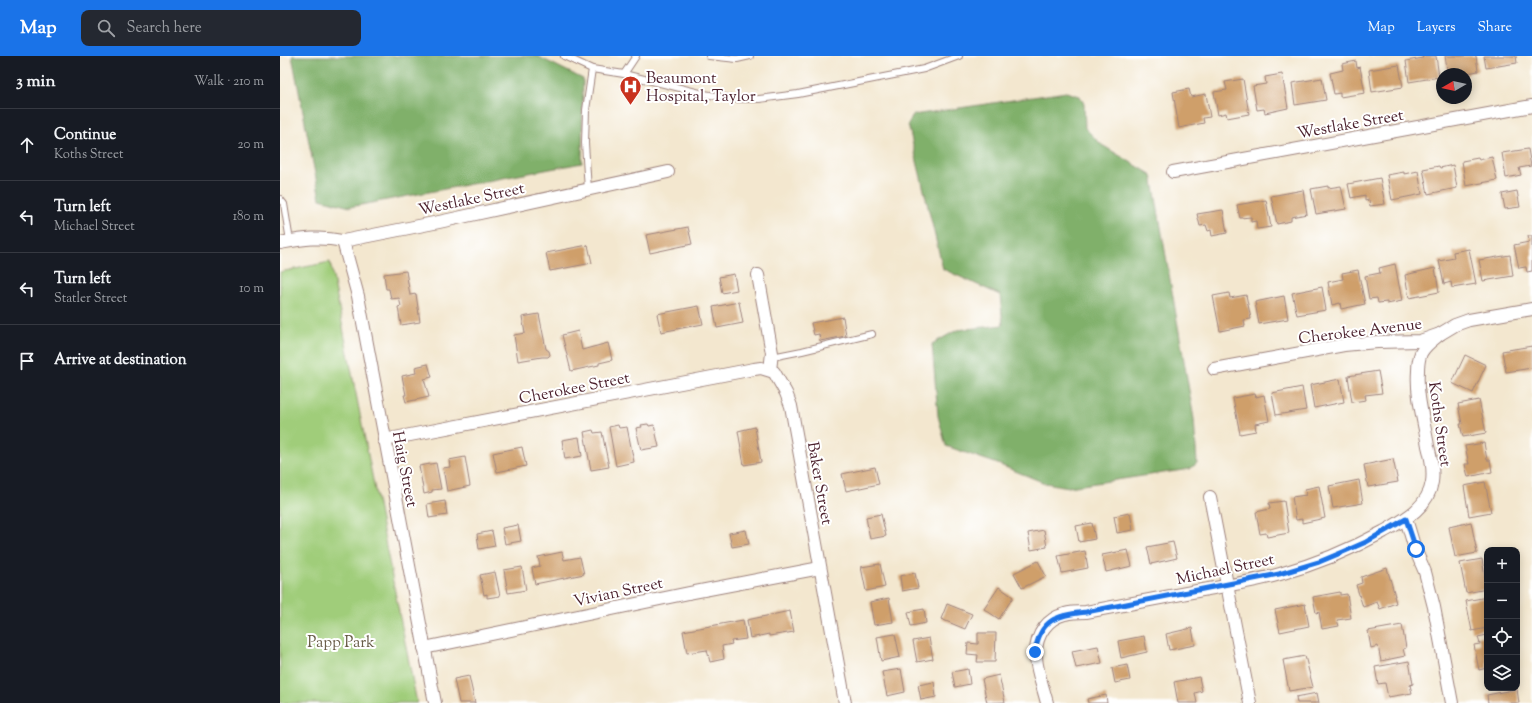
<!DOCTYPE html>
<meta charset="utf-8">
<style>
body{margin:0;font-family:"Sorts Mill Goudy",serif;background:#242831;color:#f1f3f6}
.controls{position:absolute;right:12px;bottom:12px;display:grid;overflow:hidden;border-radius:8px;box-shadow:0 2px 10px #0003}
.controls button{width:36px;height:36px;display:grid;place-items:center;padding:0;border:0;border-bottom:1px solid #363941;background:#171b24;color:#f1f3f6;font:20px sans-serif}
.compass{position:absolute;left:1156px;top:12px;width:36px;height:36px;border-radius:50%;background:#171b24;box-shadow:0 2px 10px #0003;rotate:261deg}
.stop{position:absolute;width:12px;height:12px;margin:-9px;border:3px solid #1a73e8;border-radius:50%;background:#fff}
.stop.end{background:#1a73e8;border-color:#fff;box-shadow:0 1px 4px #0008}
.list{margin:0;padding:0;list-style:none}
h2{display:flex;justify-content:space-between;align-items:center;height:52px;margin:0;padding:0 16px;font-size:17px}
h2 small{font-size:13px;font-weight:400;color:#9ea1a6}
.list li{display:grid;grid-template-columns:26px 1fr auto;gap:12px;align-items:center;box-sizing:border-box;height:72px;padding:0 16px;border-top:1px solid #363941}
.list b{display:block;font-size:15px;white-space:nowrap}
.list p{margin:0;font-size:13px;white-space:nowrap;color:#9ea1a6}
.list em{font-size:13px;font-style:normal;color:#9ea1a6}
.icon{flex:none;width:22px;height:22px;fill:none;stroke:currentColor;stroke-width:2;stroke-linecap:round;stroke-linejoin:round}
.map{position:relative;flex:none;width:1252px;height:647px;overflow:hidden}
header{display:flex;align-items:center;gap:24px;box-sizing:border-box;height:56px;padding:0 20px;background:#1a73e8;color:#fff}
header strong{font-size:19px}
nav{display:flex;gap:22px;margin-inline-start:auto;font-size:14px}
.search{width:280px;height:36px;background:#242831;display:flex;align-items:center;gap:10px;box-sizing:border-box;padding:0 14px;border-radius:8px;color:#9ea1a6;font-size:15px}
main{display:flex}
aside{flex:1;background:#171b24}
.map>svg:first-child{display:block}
.green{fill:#a0cd7a;stroke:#757652}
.forest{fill:#80b06a;stroke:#65684a}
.building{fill:#cf9f6b}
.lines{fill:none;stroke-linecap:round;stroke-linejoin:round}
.service-casing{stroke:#9e837d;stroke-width:8}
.minor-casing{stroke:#9e837d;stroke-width:14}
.service{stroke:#fff;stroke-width:6}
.minor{stroke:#fff;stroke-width:12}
.route{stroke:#1a73e8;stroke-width:5}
.labels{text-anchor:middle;stroke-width:4;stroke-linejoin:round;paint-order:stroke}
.poi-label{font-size:16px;fill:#4a1f2b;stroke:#fff;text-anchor:start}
.street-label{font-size:16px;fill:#4a1f2b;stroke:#fff}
.park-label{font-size:16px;fill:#685c47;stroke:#fff}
</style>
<header>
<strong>Map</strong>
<div class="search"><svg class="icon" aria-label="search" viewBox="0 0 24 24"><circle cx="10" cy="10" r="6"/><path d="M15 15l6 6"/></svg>Search here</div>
<nav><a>Map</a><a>Layers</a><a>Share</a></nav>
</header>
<main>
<aside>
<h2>3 min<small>Walk · 210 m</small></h2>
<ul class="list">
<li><svg class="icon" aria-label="ahead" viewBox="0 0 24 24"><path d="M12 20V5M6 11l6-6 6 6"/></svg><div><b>Continue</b><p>Koths Street</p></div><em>20 m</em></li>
<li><svg class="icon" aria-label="left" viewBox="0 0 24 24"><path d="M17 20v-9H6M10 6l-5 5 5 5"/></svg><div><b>Turn left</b><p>Michael Street</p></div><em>180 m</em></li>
<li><svg class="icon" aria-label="left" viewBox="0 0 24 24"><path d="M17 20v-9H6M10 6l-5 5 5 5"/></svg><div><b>Turn left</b><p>Statler Street</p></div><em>10 m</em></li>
<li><svg class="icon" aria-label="arrive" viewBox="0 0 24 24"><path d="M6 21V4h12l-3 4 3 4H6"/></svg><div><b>Arrive at destination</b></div></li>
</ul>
</aside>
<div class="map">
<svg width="1252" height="647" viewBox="0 0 1252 647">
<rect width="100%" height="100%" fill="#fff"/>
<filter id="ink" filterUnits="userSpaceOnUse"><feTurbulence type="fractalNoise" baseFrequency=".025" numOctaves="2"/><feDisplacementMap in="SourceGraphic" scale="8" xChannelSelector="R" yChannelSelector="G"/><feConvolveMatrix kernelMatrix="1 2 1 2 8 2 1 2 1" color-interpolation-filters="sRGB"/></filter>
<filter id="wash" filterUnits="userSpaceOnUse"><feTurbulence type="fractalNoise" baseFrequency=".012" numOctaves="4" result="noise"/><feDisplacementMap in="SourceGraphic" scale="16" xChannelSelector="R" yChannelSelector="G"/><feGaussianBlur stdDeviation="0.9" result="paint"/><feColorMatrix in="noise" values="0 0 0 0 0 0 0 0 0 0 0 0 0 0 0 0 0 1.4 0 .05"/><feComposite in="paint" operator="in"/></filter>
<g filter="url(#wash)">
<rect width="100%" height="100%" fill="#f3e7cf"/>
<path class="green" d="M50 206 137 647H0V216Z"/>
<g class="forest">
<path d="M12 0H257L303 23 302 107 70 151 40 143Z"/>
<path d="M786 36 800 40 804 48 805 72 822 89 872 119 914 363 917 407 910 413 789 431 765 427 715 407 666 390 658 360 652 288 677 274 723 269 720 239 663 213 628 68 633 59Z"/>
</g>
<g id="blocks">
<g class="building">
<path d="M1142 0H1156L1159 21 1129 26 1126 5 1143 2Z"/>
<path d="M1165 0H1196L1198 15 1188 17V19H1186V18H1168Z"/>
<path d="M1204 0H1236L1237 7 1206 12Z"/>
<path d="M1076 5 1077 12 1080 11 1085 37 1060 41V37L1054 38 1050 17 1063 14 1062 8Z"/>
<path d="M1119 9 1123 31 1092 36 1089 14Z"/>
<path d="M1002 18 1008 52 985 57 984 53 977 54 973 30 986 28 985 21Z"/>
<path d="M1042 22 1046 44 1015 49 1012 27Z"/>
<path d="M963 23 969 58 947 62 946 57 938 59 934 36 947 34 945 26Z"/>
<path d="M909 33 911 41 926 38 930 61 923 62 924 67 899 72 893 36Z"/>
<path d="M1248 93 1251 110 1239 112 1241 119 1226 122 1222 97Z"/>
<path d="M1212 101 1217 124 1186 130 1182 105 1198 102 1199 104Z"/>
<path d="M1173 109 1177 132 1148 138 1143 113 1159 110 1160 112Z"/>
<path d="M1138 115 1142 138 1112 144 1107 119 1124 116V118Z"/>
<path d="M1100 122 1105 148 1090 150 1089 144 1085 145V139L1071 142 1068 128Z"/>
<path d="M1048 130V132L1061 130 1066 153 1036 158 1031 133Z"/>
<path d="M1023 134 1027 158 1011 161V165L997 168 991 140Z"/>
<path d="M1237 135 1240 151 1225 153 1222 138Z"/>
<path d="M986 144 991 171 977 173 976 165 971 166V161L960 162 957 149Z"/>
<path d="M943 154 947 177 932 180 931 174 928 175 926 169 920 170 917 158Z"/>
<path d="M408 171 412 188 370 197 366 179Z"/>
<path d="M1248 180H1252V215L1247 216 1246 211 1239 212 1234 189 1249 186Z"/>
<path d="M308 189 312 207 270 215 266 197Z"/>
<path d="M1189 193 1196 228 1172 232 1171 226 1164 228 1159 205 1174 202 1173 196Z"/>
<path d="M1230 199 1233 220 1203 225 1199 204Z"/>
<path d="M1115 208 1122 245 1107 248V246L1098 247 1097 242 1089 243 1085 220 1100 217 1099 212Z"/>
<path d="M1155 212 1159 236 1129 242 1125 219Z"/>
<path d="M1078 214 1085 248 1061 253 1060 247 1052 249 1048 226 1063 223 1062 217Z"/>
<path d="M126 215 130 239 136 238 140 266 121 269 118 251 121 250 119 242 111 243 109 233H106L104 218Z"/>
<path d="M454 218 457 234 442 237 439 221Z"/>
<path d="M1042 231 1046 254 1017 259 1012 237Z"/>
<path d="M949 237 950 242 966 239 971 263 964 264 965 270 940 275 933 240Z"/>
<path d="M1004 240 1008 263 979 268 975 246Z"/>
<path d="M459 246 463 267 437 272 433 251Z"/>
<path d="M419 250 423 268 381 276 377 258Z"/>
<path d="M259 258 266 293 269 295 270 299 268 301H262L238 305 234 279 245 277 242 261Z"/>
<path d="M563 261 566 280 540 285 539 278 534 279 531 267Z"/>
<path d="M298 275 302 294 328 287 332 304 319 307V309L291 315 282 279Z"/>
<path d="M1252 290V312L1226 316 1222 295Z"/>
<path d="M1185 299 1206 309 1193 337 1172 327Z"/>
<path d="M148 308 152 321 144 323 149 341 126 346 124 339H126L122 320 136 317 135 311Z"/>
<path d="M1098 315 1102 337 1085 339 1086 344 1072 346 1068 320Z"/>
<path d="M1060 323 1064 346 1034 352 1030 329Z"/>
<path d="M1022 331 1026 354 996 359 992 337Z"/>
<path d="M975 338 976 341 984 339 989 365 975 368 976 375 960 378 953 342Z"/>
<path d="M1199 344 1206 377 1183 381 1180 368H1182L1178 348Z"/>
<path d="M368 368 369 370 374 369 379 391 361 394 356 372 362 371 361 369Z"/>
<path d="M338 369 339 372 347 371 354 406 336 410 329 371Z"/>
<path d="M475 371 481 406 464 409 458 375Z"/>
<path d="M313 374 314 377 322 376 329 411 311 414 304 376Z"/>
<path d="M299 381 302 400 285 403 282 384Z"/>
<path d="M1204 387 1207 404H1210L1212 416 1188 421 1185 408H1189L1185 390Z"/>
<path d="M242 391 246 410 217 416 213 397Z"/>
<path d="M185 401 190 430 167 435 163 412 170 411 169 404Z"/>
<path d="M1113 403 1118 426 1088 431 1084 409Z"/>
<path d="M156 407 161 433 152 434V436L144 438 139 410Z"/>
<path d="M595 411 599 428 566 435 562 418Z"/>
<path d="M1079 424 1083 447 1053 452 1049 430Z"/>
<path d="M1205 426 1211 456 1189 460 1184 430Z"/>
<path d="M1039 430 1045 462 1022 467V463L1016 464 1012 441 1026 439 1025 433Z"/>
<path d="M165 445 167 459 149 462 147 448Z"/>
<path d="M1004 445 1009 477 987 481 986 477 980 478 976 456 990 453 989 447Z"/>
<path d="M850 457 853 474 837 477 834 460Z"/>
<path d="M601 458 606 480 590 483 586 461Z"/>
<path d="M1191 466 1197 497 1175 501 1169 471Z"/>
<path d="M812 467 815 483 799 486 796 470Z"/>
<path d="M238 469 241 485 225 488 222 472Z"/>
<path d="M466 474 469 488 452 491 449 477Z"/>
<path d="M764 474 767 491 751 494 748 477Z"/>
<path d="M212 475 215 490 199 493 197 478Z"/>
<path d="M893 486 897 502 871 508 867 491Z"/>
<path d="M848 494 852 510 826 516 822 499Z"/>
<path d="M805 495 808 512 782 517 778 500Z"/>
<path d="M282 496 284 504 300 501 304 518 255 528 252 512 260 510 258 501Z"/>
<path d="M1202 503 1207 533 1186 537 1180 507Z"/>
<path d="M758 505 766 520 742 532 734 517Z"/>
<path d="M600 508 605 531 586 535 581 511Z"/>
<path d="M242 511 246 534 228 537 224 514Z"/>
<path d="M1107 512 1115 540H1114L1116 547 1100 553 1097 546 1083 551 1076 529 1082 527 1081 521Z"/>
<path d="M215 516 220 540 207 542V538L204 539 200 519Z"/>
<path d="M635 517 638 532 622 535 620 520Z"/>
<path d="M719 531 733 541 719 563 704 553Z"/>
<path d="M1060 536V539L1067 538 1071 562 1057 564 1059 570 1042 573 1039 556 1036 557 1033 541Z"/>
<path d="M1207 541V572L1192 575 1186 545Z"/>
<path d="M609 542 613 566 594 569 590 546Z"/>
<path d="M667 548 692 558 685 573 661 563Z"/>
<path d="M1025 548 1029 570 1000 576 995 554Z"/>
<path d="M644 553 646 567 631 570 628 556Z"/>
<path d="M510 555 514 576 489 580V578L470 582 467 564Z"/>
<path d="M463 564 466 583 451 585 452 588 442 590 444 603 430 606 427 594 407 597 403 575Z"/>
<path d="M1122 569 1126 592 1123 593 1125 600 1101 605 1098 590 1091 592 1088 575Z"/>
<path d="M912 572 915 589 889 594 886 578Z"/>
<path d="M698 577H716L715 606H697L698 599 687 598 688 587 698 588Z"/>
<path d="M615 578 620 601 601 605 597 581Z"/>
<path d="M1207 579V612L1199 614 1194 589 1200 588 1198 581Z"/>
<path d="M864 580 867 596 841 602 838 585Z"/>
<path d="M649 582 653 603 637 606 633 585Z"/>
<path d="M818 590 822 607 796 612 792 595Z"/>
<path d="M1025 600 1033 631 1009 635 1003 604Z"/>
<path d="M1129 605 1133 628 1130 629 1132 637 1108 641 1105 627 1098 628 1095 611Z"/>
<path d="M847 609 850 624 835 627 832 612Z"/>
<path d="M621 613 625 636 607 640 602 616Z"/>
<path d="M688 613 690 628 675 631 672 616Z"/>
<path d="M719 619 725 646 707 647 702 623Z"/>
<path d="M189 620 195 647H179L174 623Z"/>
<path d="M919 621 922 635 915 637 917 647H898L894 626Z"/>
<path d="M654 626 656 641 641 644 638 629Z"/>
<path d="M1237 633 1239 647H1208L1207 639Z"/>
<path d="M1037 637 1039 647H1017L1016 641Z"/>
<path d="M826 639 827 647H808L807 643Z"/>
</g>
</g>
</g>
<g filter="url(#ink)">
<use href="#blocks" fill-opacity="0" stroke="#9e837d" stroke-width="1"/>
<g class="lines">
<defs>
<g id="service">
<path d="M284 0 312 13 344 18 424 38 455 43H479L518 38 644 13 679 0"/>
<path d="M429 0 457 3 470 0"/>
<path d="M344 18 356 0"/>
<path d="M308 134 305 87 306 54 312 13"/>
<path d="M0 143 4 148 10 185"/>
<path d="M492 301 522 295 592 278"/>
</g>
<g id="minor">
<path d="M893 116 1252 50"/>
<path d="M63 185 78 240 155 647"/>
<path d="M0 187C23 183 39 180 63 185L159 166 388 116"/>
<path d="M478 219 492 297 490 314"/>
<path d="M934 313 1064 289 1097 286 1140 285 1160 278 1175 269 1189 264 1252 253"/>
<path d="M104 384 474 313 481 312 494 316 506 337 511 350 565 647"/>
<path d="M930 441 970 647"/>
<path d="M1126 463 1135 493 1145 516 1154 551 1172 647"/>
<path d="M144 592 409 537 540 512"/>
<path d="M767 647C761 622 747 595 764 572 769 565 777 560 785 558 791 556 799 556 806 556 843 549 880 542 917 535 944 530 973 526 1000 518 1036 508 1070 494 1103 476 1124 464 1148 452 1152 426 1154 413 1151 401 1148 390 1144 365 1136 340 1138 315 1138 309 1139 302 1141 297 1145 289 1154 283 1160 278"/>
</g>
</defs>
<use href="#service" class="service-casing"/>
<use href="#minor" class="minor-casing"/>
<use href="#service" class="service"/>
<use href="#minor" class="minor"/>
</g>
</g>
<g class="lines" filter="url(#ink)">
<path class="route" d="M755 596C760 563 777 559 806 556L999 518 1039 506 1063 496 1086 486 1126 463 1136 493"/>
</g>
<defs>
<symbol id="hospital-pin" viewBox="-11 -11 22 30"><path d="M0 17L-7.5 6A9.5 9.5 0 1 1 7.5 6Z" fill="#c8321e" stroke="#fff"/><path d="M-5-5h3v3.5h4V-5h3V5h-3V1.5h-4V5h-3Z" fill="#fff"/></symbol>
</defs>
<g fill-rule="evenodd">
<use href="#hospital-pin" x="338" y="18" width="25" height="34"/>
</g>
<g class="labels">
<g class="poi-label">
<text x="366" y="27">Beaumont<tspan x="366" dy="18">Hospital, Taylor</tspan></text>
</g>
<g class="street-label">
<text transform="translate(1070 67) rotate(-10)" y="6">Westlake Street</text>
<text transform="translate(191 142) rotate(-12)" y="6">Westlake Street</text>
<text transform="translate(1080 274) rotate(-7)" y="6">Cherokee Avenue</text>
<text transform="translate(294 331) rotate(-11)" y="6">Cherokee Street</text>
<text transform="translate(1161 368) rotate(82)" y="6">Koths Street</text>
<text transform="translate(126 413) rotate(79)" y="6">Haig Street</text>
<text transform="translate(541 427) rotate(80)" y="6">Baker Street</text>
<text transform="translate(945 512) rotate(-12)" y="6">Michael Street</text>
<text transform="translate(338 535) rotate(-12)" y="6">Vivian Street</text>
</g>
<g class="park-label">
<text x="61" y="591">Papp Park</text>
</g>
</g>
</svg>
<div class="controls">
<button>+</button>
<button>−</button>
<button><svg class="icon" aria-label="locate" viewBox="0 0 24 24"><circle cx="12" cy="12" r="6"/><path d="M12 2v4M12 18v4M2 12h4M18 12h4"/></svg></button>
<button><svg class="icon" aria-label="layers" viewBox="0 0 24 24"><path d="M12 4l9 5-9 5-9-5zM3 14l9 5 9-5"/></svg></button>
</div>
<svg class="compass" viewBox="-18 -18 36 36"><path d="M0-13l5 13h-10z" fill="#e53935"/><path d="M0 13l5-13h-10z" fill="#9ea1a6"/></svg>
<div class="stop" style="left:1136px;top:493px"></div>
<div class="stop end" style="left:755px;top:596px"></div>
</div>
</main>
